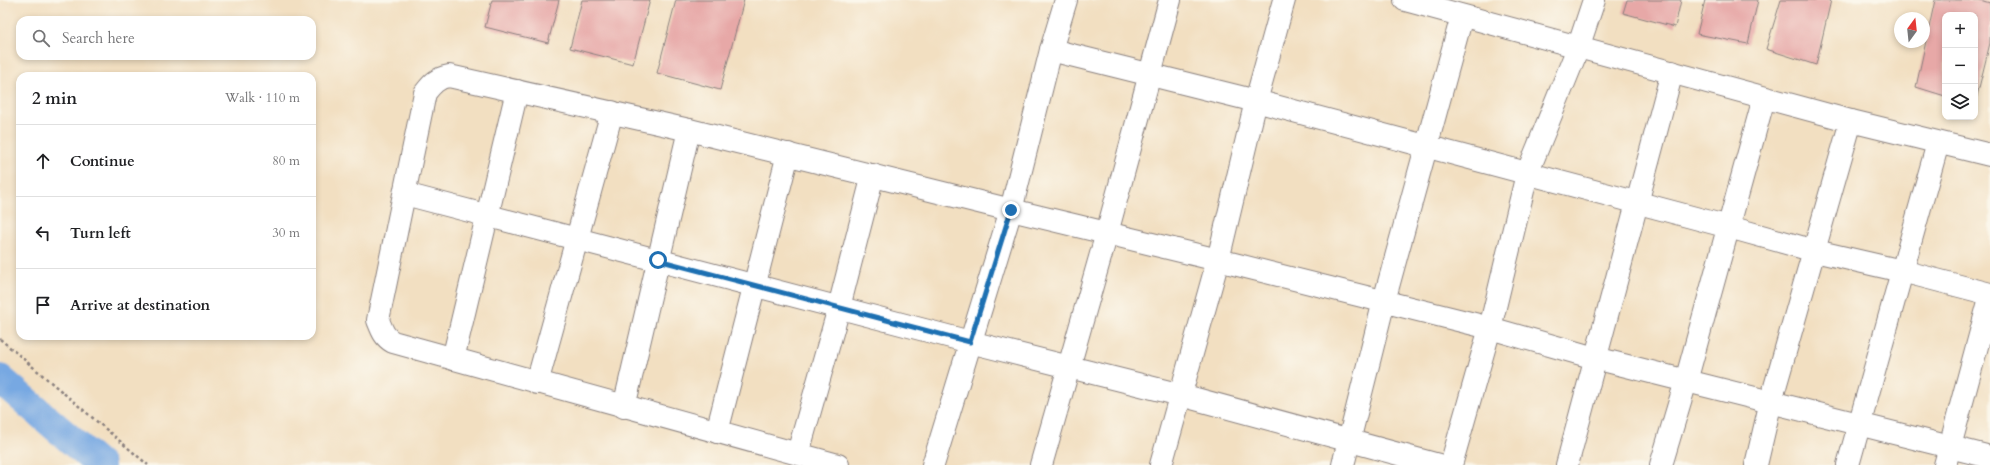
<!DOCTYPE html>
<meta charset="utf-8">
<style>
body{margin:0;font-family:Cardo,serif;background:#f6f6f6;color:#202124}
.controls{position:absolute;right:12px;top:12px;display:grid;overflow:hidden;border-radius:8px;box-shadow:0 2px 6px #0003}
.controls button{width:36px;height:36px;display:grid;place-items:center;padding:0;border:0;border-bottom:1px solid #e0e0e0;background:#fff;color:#202124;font:20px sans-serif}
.compass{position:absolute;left:1894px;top:12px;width:36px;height:36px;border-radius:50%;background:#fff;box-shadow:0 2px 6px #0003;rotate:15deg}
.stop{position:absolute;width:12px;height:12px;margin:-9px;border:3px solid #1f6fb2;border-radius:50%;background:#fff}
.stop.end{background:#1f6fb2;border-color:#fff;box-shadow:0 1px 4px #0008}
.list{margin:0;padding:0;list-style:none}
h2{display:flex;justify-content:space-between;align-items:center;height:52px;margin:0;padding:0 16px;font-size:17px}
h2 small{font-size:13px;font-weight:400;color:#757577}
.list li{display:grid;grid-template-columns:26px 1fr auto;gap:12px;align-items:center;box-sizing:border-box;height:72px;padding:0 16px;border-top:1px solid #e0e0e0}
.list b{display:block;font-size:15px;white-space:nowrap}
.list em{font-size:13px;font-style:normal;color:#757577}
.icon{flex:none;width:22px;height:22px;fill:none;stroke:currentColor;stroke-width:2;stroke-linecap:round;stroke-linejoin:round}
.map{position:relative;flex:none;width:1990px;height:465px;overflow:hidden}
.search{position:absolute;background:#fff;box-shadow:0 2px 6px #0003;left:16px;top:16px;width:300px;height:44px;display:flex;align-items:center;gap:10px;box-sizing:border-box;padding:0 14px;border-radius:12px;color:#757577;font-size:15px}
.panel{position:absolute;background:#fff;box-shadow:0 2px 6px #0003;left:16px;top:72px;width:300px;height:268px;border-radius:12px}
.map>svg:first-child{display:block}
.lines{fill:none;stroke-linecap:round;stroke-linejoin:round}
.canal{stroke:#77a8e2;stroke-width:30}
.building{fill:#e7a8a7}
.minor-casing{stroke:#8a807e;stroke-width:24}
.path{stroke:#8a807e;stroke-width:2.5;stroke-dasharray:3 3;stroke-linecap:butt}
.minor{stroke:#fff;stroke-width:22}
.route{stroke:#1f6fb2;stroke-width:5}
</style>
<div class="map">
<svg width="1990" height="465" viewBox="0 0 1990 465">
<rect width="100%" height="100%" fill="#fbf7ec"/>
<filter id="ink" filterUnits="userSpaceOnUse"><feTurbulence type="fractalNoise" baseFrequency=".025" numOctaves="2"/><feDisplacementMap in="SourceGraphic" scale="8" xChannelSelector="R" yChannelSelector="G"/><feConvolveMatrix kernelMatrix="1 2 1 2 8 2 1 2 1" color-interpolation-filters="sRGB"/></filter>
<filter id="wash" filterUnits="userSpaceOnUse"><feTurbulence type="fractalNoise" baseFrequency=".012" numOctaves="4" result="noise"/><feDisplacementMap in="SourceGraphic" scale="16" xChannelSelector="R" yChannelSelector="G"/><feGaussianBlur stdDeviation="0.9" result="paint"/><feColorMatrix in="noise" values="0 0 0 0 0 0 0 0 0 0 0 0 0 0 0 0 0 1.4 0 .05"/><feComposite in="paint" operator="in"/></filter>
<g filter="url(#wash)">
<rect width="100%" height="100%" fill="#f2dfc1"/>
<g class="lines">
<path class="canal" d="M0 379 100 465"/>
</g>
<g id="blocks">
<g class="building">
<path d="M492 0H559L548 43 485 27Z"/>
<path d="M582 0H650L633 64 570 48Z"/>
<path d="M676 0H744L720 90 657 73Z"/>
<path d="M1627 0H1681L1675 27 1623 13Z"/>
<path d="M1705 0H1758L1748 44 1697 34Z"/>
<path d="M1781 0H1831L1816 65 1766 49Z"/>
<path d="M1935 0H1980L1990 3V43L1976 100 1975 15H1945V96L1916 87Z"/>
</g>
</g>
</g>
<g filter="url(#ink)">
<use href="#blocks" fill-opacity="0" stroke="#8a807e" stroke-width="1"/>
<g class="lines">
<defs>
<g id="minor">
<path d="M1405 0 1851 121 1990 155"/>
<path d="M1051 50 1256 101 1729 227 1815 251 1902 271 1990 294"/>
<path d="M405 194 970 342 1181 395 1439 465"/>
<path d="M453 359 517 91"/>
<path d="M537 383 612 112"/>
<path d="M624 407 689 130"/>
<path d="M717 432 788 154"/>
<path d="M798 453 837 315 873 175"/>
<path d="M838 465 393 342C384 337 382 330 378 320L425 93C432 84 437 78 449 76L689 130 1011 210 1218 260 1490 328 1595 358 1990 457"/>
<path d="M933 465 1011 210 1051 50 1066 0"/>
<path d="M1041 465 1107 233 1170 0"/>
<path d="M1161 465 1218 260 1256 101 1284 0"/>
<path d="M1343 465 1384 301 1462 16"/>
<path d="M1451 465 1490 328 1527 174 1578 48 1594 0"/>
<path d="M1567 465 1672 72"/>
<path d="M1661 465 1686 381 1764 98"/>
<path d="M1756 465 1771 401 1851 121"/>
<path d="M1848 465 1938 143"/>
<path d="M1945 465 1990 298"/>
</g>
</defs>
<use href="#minor" class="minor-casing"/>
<path class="path" d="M0 339 148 465"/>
<use href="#minor" class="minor"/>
</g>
</g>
<g class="lines" filter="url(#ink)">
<path class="route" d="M658 260 970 342 1011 210"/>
</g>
</svg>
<div class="controls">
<button>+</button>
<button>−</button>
<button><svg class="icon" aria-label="layers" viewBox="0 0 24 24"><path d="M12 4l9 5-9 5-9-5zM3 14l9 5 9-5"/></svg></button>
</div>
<svg class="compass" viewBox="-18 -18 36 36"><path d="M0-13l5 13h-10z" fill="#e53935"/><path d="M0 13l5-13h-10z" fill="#757577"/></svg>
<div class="stop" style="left:658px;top:260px"></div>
<div class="stop end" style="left:1011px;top:210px"></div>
<div class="search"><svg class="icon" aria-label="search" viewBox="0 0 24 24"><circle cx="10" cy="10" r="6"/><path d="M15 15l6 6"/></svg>Search here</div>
<section class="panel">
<h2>2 min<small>Walk · 110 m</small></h2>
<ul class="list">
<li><svg class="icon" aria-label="ahead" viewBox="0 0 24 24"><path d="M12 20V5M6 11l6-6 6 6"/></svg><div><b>Continue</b></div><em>80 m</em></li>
<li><svg class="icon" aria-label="left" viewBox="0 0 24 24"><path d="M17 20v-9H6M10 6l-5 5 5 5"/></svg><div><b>Turn left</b></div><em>30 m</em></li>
<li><svg class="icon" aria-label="arrive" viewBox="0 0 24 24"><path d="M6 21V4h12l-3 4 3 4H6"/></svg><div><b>Arrive at destination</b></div></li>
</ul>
</section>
</div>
